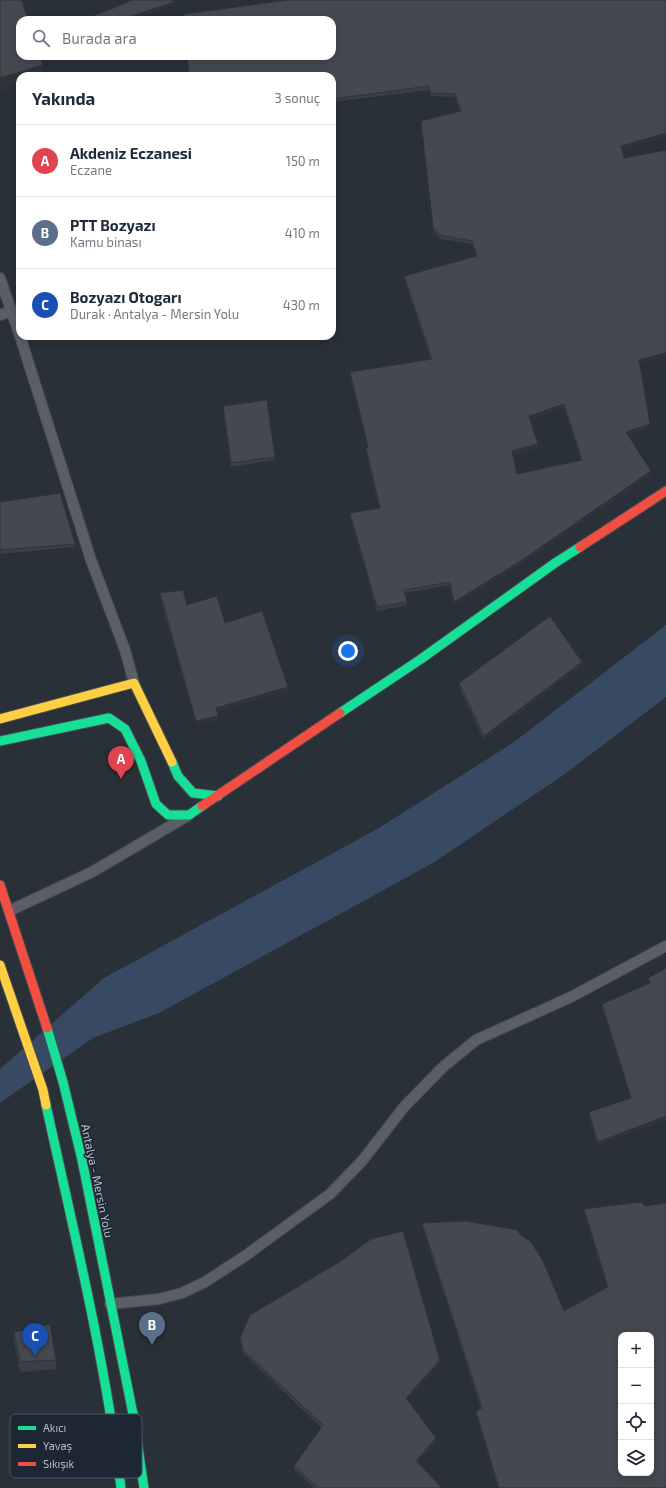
<!DOCTYPE html>
<html lang="tr">
<meta charset="utf-8">
<style>
body{margin:0;font-family:"Exo 2",sans-serif;background:#f6f6f7;color:#1f2937}
.controls{position:absolute;right:12px;bottom:12px;display:grid;overflow:hidden;border-radius:8px;box-shadow:0 2px 10px #0003}
.controls button{width:36px;height:36px;display:grid;place-items:center;padding:0;border:0;border-bottom:1px solid #e0e1e3;background:#fff;color:#1f2937;font:20px sans-serif}
.you{position:absolute;left:348px;top:651px;width:14px;height:14px;margin:-10px;border:3px solid #fff;border-radius:50%;background:#1a73e8;box-shadow:0 0 0 6px #1a73e833}
.badge{display:grid;place-items:center;width:26px;height:26px;border-radius:50%;background:#7c3aed;color:#fff;font-size:13px;font-weight:700}
.pin{position:absolute;translate:-50% -33px;filter:drop-shadow(0 1px 2px #0008)}
.pin::after{content:'';position:absolute;top:21px;width:14px;height:12px;background:inherit;clip-path:polygon(0 0,100% 0,50% 100%)}
.list{margin:0;padding:0;list-style:none}
h2{display:flex;justify-content:space-between;align-items:center;height:52px;margin:0;padding:0 16px;font-size:17px}
h2 small{font-size:13px;font-weight:400;color:#747a83}
.list li{display:grid;grid-template-columns:26px 1fr auto;gap:12px;align-items:center;box-sizing:border-box;height:72px;padding:0 16px;border-top:1px solid #e0e1e3}
.list b{display:block;font-size:15px;white-space:nowrap}
.list p{margin:0;font-size:13px;white-space:nowrap;color:#747a83}
.list em{font-size:13px;font-style:normal;color:#747a83}
.icon{flex:none;width:22px;height:22px;fill:none;stroke:currentColor;stroke-width:2;stroke-linecap:round;stroke-linejoin:round}
.map{position:relative;flex:none;width:666px;height:1488px;overflow:hidden}
.search{position:absolute;background:#fff;box-shadow:0 2px 10px #0003;left:16px;top:16px;width:320px;height:44px;display:flex;align-items:center;gap:10px;box-sizing:border-box;padding:0 14px;border-radius:12px;color:#747a83;font-size:15px}
.panel{position:absolute;background:#fff;box-shadow:0 2px 10px #0003;left:16px;top:72px;width:320px;height:268px;border-radius:12px}
.map>svg:first-child{display:block}
.water{fill:#384963}
.lines{fill:none;stroke-linecap:round;stroke-linejoin:round}
.street-casing{stroke:#484c53;stroke-width:12}
.fast-casing{stroke:#484c53;stroke-width:11}
.slow-casing{stroke:#484c53;stroke-width:11}
.jam-casing{stroke:#484c53;stroke-width:11}
.street{stroke:#5a5e66;stroke-width:10}
.fast{stroke:#16e098;stroke-width:9}
.slow{stroke:#ffcf43;stroke-width:9}
.jam{stroke:#f24e42;stroke-width:9}
.wall{fill:#3a3f45;fill-rule:evenodd}
.shaded-wall{fill:#303338}
.building{fill:#444950;stroke:#303338;fill-rule:evenodd}
.labels{text-anchor:middle;stroke-width:3;stroke-linejoin:round;paint-order:stroke}
.street-label{font-size:12px;fill:#b4bcc9;stroke:#1d2633}
.key{fill:#1d2633;stroke:#4a5360;stroke-width:1}
.key-label{font-size:11px;fill:#b4bcc9}
</style>
<div class="map">
<svg width="666" height="1488" viewBox="0 0 666 1488">
<rect width="100%" height="100%" fill="#2a3038"/>
<path class="water" d="M666 625V697L565 774 433 863 159 1013 93 1038 0 1103V1069L104 978 379 828 514 742Z"/>
<g class="lines">
<defs>
<g id="street">
<path d="M0 278 20 336"/>
<path d="M0 315 12 311"/>
<path d="M20 336 91 560 125 650 134 683"/>
<path d="M9 911 92 872 189 815"/>
<path d="M110 1304 159 1299 182 1293 205 1282 245 1256 330 1194 362 1161 404 1107 443 1067 476 1040 571 997 666 946"/>
</g>
<g id="fast">
<path d="M340 713 421 659 555 563 580 547"/>
<path d="M0 741 109 718 125 729 141 761 156 804 168 815H189L202 806"/>
<path d="M172 762 178 776 193 793 218 796"/>
<path d="M47 1028 63 1082 82 1160 133 1414 144 1488"/>
<path d="M46 1105C74 1232 105 1359 121 1488"/>
</g>
<g id="slow">
<path d="M0 719 134 683 172 762"/>
<path d="M0 965 43 1090 46 1105"/>
</g>
<g id="jam">
<path d="M580 547 666 491"/>
<path d="M202 806 340 713"/>
<path d="M0 885 47 1028"/>
</g>
</defs>
<use href="#street" class="street-casing"/>
<use href="#fast" class="fast-casing"/>
<use href="#slow" class="slow-casing"/>
<use href="#jam" class="jam-casing"/>
<use href="#street" class="street"/>
<use href="#fast" class="fast"/>
<use href="#slow" class="slow"/>
<use href="#jam" class="jam"/>
</g>
<g class="wall">
<path d="M666 0V136L622 149 666 356 640 363 650 427 627 435 651 475 522 563 454 605 450 585 405 593 407 602V605L377 611 350 516V513L379 508 366 451V448L368 447 350 376V372L431 360 404 279V276L476 256 472 244 440 239 433 230 421 124V121L460 112 455 97 431 96 429 90 332 102V76H189L187 56ZM564 408 581 460 517 474 513 455 538 448 530 419Z"/>
<path d="M223 406 275 457V460L231 467Z"/>
<path d="M0 502 75 544V547L0 554Z"/>
<path d="M160 593 225 623 288 690 216 711 218 720 196 724 160 597Z"/>
<path d="M582 665 484 740 459 687V683Z"/>
<path d="M666 968V1119L598 1145 589 1116V1112L631 1098 602 1008V1004L649 983 648 978Z"/>
<path d="M641 1202 666 1488H498L476 1414V1411L481 1409 422 1226V1223L564 1311 607 1287 584 1212V1209Z"/>
<path d="M14 1332 56 1360V1369L20 1372 14 1342Z"/>
<path d="M240 1338 440 1363 407 1400 436 1442 418 1462 442 1488H314L294 1469V1466L321 1427 243 1353 240 1341Z"/>
</g>
<g class="shaded-wall">
<path d="M174 2V5L130 20H120Z"/>
<path d="M43 65V76H20V84L0 91V78Z"/>
<path d="M666 133V136L621 149V146Z"/>
<path d="M666 353V356L639 363V360Z"/>
<path d="M564 404V408L529 419V416Z"/>
<path d="M650 424V427L626 436V432Z"/>
<path d="M538 444V448L512 455V451Z"/>
<path d="M651 471V475L522 563 454 605V602Z"/>
<path d="M582 662V665L484 740V736Z"/>
<path d="M288 687V690L216 711V708Z"/>
<path d="M218 716V720L196 724V721Z"/>
<path d="M666 1116V1119L598 1145V1142Z"/>
<path d="M440 1360V1363L406 1402V1398Z"/>
<path d="M436 1438V1442L416 1464V1461Z"/>
</g>
<g class="building">
<path d="M0 0H22L28 20H20V56H40L43 65 0 78Z"/>
<path d="M131 0H173L174 2 120 20H82L116 7Z"/>
<path d="M288 0H666V133L621 146 624 158 666 150V353L639 360 650 424 626 432 651 471 522 560 454 602 450 582 404 590 407 602 377 607 350 513 380 508 366 448 368 447 350 372 432 359 404 276 477 256 472 241 440 235 433 227 421 121 461 111 455 94 431 93 429 86 332 99V76H189L187 56H332V20H185L184 14ZM564 404 582 460 517 474 512 451 538 444 529 416Z"/>
<path d="M267 400 275 457 231 463 223 406Z"/>
<path d="M60 493 75 544 0 550V502Z"/>
<path d="M183 590 187 605 217 596 225 623 262 611 288 687 216 708 218 716 196 721 160 593Z"/>
<path d="M550 616 582 662 484 736 459 683Z"/>
<path d="M666 968V1116L598 1142 589 1112 631 1098 602 1004 650 983 648 978Z"/>
<path d="M641 1202 645 1206 666 1203V1488H499L476 1411 482 1408 422 1223 466 1221 517 1230 521 1235 531 1242 543 1261 564 1311 608 1287 584 1209ZM621 1335H651V1473H621Z"/>
<path d="M403 1231 440 1360 406 1398 436 1438 416 1461 442 1488H318L294 1466 323 1425 243 1350 240 1338 250 1315 341 1261 371 1239Z"/>
<path d="M50 1324 56 1360 20 1362 14 1332Z"/>
</g>
<g class="labels">
<g class="street-label">
<text transform="translate(97 1181) rotate(78)" y="4">Antalya - Mersin Yolu</text>
</g>
</g>
<rect x="10" y="1414" width="132" height="64" rx="6" class="key"/>
<rect x="18" y="1426" width="18" height="4" fill="#16e098"/>
<rect x="18" y="1444" width="18" height="4" fill="#ffcf43"/>
<rect x="18" y="1462" width="18" height="4" fill="#f24e42"/>
<g class="key-label">
<text x="43" y="1432">Akıcı</text>
<text x="43" y="1450">Yavaş</text>
<text x="43" y="1468">Sıkışık</text>
</g>
</svg>
<div class="controls">
<button>+</button>
<button>−</button>
<button><svg class="icon" aria-label="locate" viewBox="0 0 24 24"><circle cx="12" cy="12" r="6"/><path d="M12 2v4M12 18v4M2 12h4M18 12h4"/></svg></button>
<button><svg class="icon" aria-label="layers" viewBox="0 0 24 24"><path d="M12 4l9 5-9 5-9-5zM3 14l9 5 9-5"/></svg></button>
</div>
<div class="you"></div>
<div class="pin badge" style="left:121px;top:779px;background:#e0444e">A</div>
<div class="pin badge" style="left:152px;top:1345px;background:#5c6f8a">B</div>
<div class="pin badge" style="left:35px;top:1356px;background:#1a4fb4">C</div>
<div class="search"><svg class="icon" aria-label="search" viewBox="0 0 24 24"><circle cx="10" cy="10" r="6"/><path d="M15 15l6 6"/></svg>Burada ara</div>
<section class="panel">
<h2>Yakında<small>3 sonuç</small></h2>
<ul class="list">
<li><span class="badge" style="background:#e0444e">A</span><div><b>Akdeniz Eczanesi</b><p>Eczane</p></div><em>150 m</em></li>
<li><span class="badge" style="background:#5c6f8a">B</span><div><b>PTT Bozyazı</b><p>Kamu binası</p></div><em>410 m</em></li>
<li><span class="badge" style="background:#1a4fb4">C</span><div><b>Bozyazı Otogarı</b><p>Durak · Antalya - Mersin Yolu</p></div><em>430 m</em></li>
</ul>
</section>
</div>
